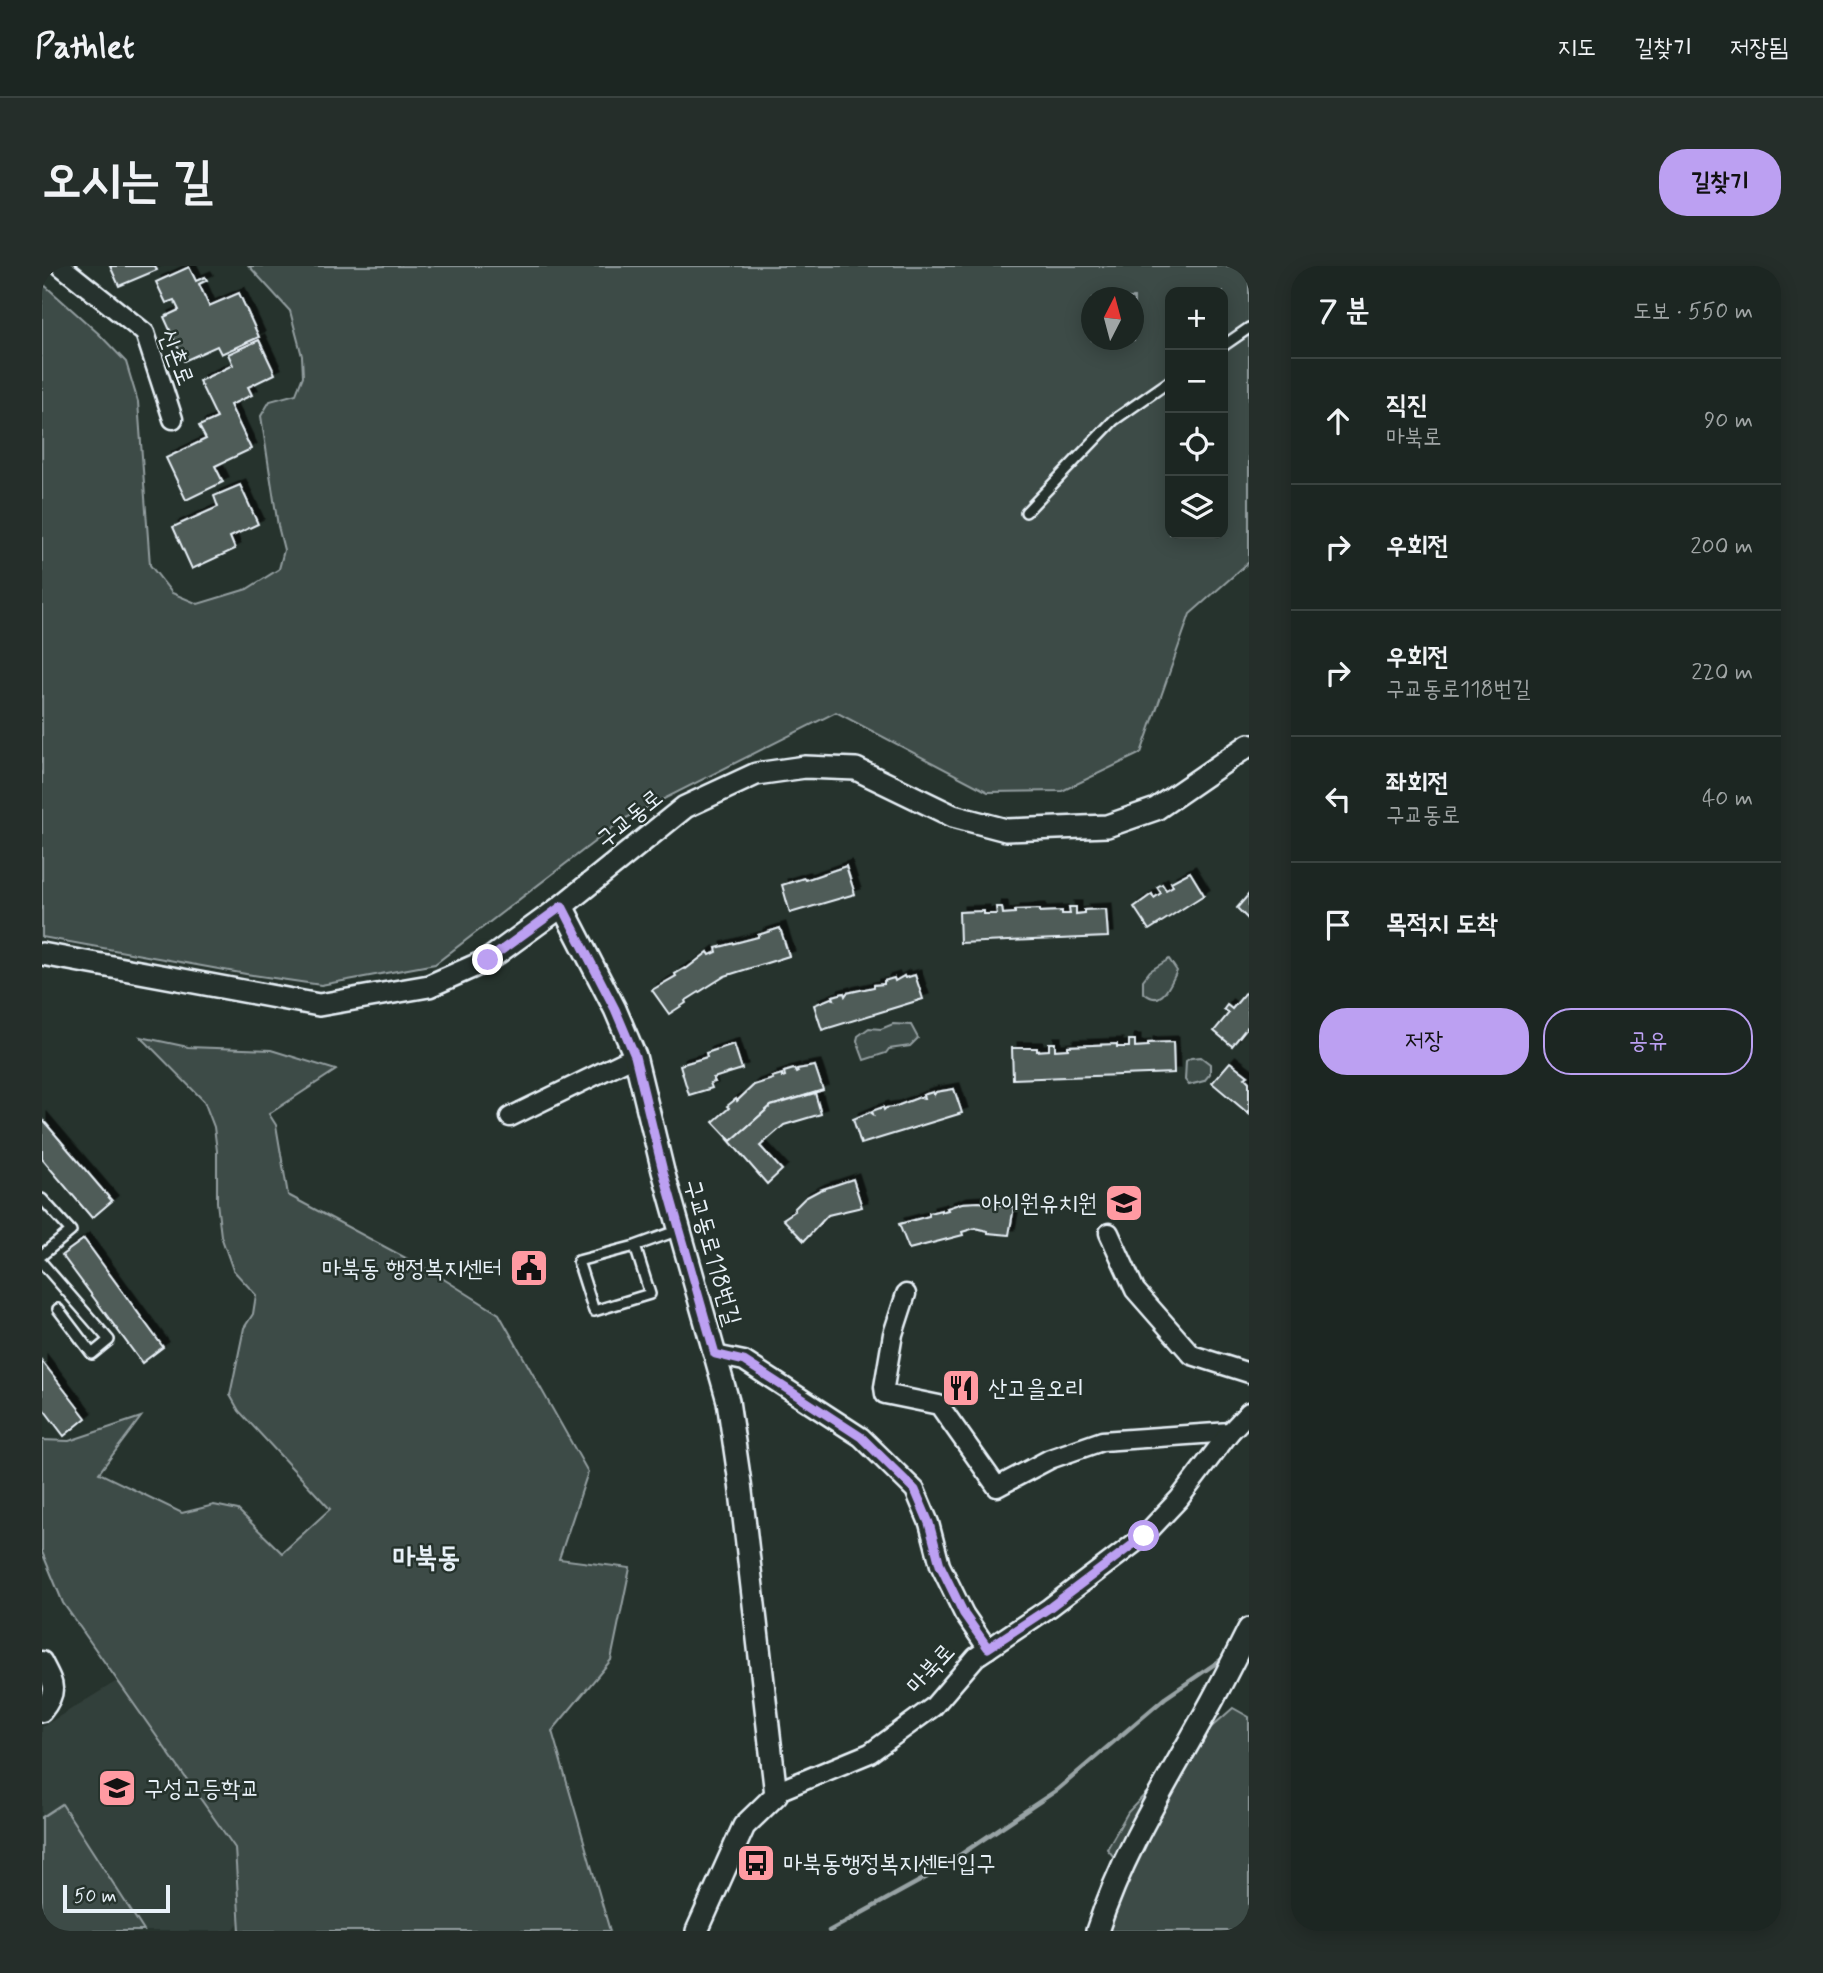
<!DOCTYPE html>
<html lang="ko">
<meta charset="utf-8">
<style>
body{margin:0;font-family:Mynerve,"Poor Story",sans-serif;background:#252e2a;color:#f1f3f6}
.controls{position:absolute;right:21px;top:21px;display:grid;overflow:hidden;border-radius:14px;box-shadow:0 4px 18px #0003}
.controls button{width:63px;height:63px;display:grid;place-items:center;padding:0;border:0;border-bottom:2px solid #3a4340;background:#1c2622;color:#f1f3f6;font:35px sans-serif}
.compass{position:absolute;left:1039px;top:21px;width:63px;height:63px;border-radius:50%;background:#1c2622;box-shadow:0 4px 18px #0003;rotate:6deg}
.scale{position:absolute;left:21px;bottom:18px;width:107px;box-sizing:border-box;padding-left:7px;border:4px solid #e8f1f8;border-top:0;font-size:19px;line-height:24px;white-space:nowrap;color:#e8f1f8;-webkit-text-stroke:5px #26332d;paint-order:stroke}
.stop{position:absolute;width:21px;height:21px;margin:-16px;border:5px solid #bca0f2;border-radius:50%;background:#fff}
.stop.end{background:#bca0f2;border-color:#fff;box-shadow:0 2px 7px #0008}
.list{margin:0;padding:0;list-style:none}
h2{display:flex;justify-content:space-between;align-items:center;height:91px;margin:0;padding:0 28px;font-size:30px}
h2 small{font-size:23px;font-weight:400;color:#a0a5a5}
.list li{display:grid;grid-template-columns:46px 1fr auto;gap:21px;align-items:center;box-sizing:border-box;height:126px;padding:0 28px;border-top:2px solid #3a4340}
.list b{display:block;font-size:26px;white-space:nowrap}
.list p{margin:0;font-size:23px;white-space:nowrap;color:#a0a5a5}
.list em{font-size:23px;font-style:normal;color:#a0a5a5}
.actions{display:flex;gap:14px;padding:21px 28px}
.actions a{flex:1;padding:16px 0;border:2px solid #bca0f2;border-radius:28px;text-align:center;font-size:24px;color:#bca0f2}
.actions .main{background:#bca0f2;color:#111}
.icon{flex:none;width:38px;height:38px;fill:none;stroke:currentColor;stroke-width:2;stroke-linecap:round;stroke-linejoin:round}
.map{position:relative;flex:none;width:1207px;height:1665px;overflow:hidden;border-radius:28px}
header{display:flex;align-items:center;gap:42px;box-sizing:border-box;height:98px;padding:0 35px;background:#1c2622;border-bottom:2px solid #3a4340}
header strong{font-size:33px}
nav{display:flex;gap:38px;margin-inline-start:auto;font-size:24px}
.intro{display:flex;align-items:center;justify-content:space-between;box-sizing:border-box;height:168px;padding:0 42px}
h1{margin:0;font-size:49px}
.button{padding:18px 32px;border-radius:28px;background:#bca0f2;color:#111;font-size:24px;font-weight:700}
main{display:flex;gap:42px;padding:0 42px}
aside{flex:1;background:#1c2622;border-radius:28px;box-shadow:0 4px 18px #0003}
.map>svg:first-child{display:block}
.built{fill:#333f3a}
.green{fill:#3e4b47;stroke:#939ea0;stroke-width:2;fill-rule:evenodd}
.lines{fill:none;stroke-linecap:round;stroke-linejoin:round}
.stream{stroke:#98a3a5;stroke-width:4.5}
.building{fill:#505c59;stroke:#e8f1f8;stroke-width:2;filter:url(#shadow)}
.service-casing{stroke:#e8f1f8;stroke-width:14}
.minor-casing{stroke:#e8f1f8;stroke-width:23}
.tertiary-casing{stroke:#e8f1f8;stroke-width:26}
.service{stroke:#26332d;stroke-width:9}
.minor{stroke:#26332d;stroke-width:18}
.tertiary{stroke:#26332d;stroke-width:21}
.route{stroke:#bca0f2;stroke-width:9}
.labels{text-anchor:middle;stroke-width:5;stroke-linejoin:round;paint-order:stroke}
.street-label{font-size:24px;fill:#e8f1f8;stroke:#26332d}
.poi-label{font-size:24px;fill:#e8f1f8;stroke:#26332d;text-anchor:start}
.quarter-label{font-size:28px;font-weight:bold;fill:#e8f1f8;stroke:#26332d}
</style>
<header>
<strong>Pathlet</strong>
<nav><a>지도</a><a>길찾기</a><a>저장됨</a></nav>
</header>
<div class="intro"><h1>오시는 길</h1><a class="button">길찾기</a></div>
<main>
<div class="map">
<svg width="1207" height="1665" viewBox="0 0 1207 1665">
<defs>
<filter id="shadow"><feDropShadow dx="5.5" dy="-5.5" stdDeviation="0" flood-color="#0009"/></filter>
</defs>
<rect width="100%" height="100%" fill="#26332d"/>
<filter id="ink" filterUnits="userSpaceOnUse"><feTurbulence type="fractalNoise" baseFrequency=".0143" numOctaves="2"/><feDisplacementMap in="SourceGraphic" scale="14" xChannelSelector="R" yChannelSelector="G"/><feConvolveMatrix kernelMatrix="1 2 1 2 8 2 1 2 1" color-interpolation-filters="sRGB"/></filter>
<g filter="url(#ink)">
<path class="built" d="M75 1415 193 1582 196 1657 191 1665H0V1461Z"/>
<g class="green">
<path d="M207 0H1207V296L1148 348 1099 487 1020 525 946 526 794 446 582 553 393 698 279 719 204 708 0 671V17L57 68 84 96 96 136 108 299 130 327 156 338 205 323 237 303 242 284 236 260 219 150 228 135 254 128 261 110 260 90 248 45ZM1128 26H1181V268H1128ZM1050 32H1092V74H1050Z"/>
<path d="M1127 693 1135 705C1128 718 1120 744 1101 726V714L1108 705Z"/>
<path d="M851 758 869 759 876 772 868 780 847 783 844 787 822 794 815 775 816 770 827 762 839 763Z"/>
<path d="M99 771 146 781 229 784 294 804 227 848 234 859 246 929 392 1007 457 1048 546 1206 517 1293 588 1302 569 1394 510 1465 568 1665H198L193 1582 21 1337 0 1286V1174L27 1175 99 1151 57 1207 140 1247 172 1239 196 1244 240 1287 288 1243 197 1145 188 1129 202 1062 211 1048 214 1029 191 1004 179 970 175 936V885L172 861 162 835Z"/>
<path d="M1159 791 1168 798V808L1162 815 1147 819 1143 814 1144 795 1149 792Z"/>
<path d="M1191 1442 1207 1451V1665H1049L1085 1606 1065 1583 1086 1546 1156 1473Z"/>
<path d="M20 1538 102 1665H5L0 1653V1551Z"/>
</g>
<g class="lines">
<path class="stream" d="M787 1665 885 1611 1015 1524 1123 1432 1183 1391"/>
</g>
<g class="building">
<path d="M68 0H113L115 4 77 20Z"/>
<path d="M147 1 154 15 163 11 165 14 157 18 167 40 197 27 217 71 179 88 175 80 142 95 122 51 137 44 132 34 124 37 114 16Z"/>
<path d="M217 74 233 108 206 121 210 129 188 139 209 183 173 200 181 216 144 234 124 192 164 173 157 160 175 152 157 115 191 99 186 88Z"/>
<path d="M198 219 216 258 188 271 193 283 150 303 131 261 176 241 172 230Z"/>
<path d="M804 600 813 628 748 647 740 619 762 612 763 614Z"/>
<path d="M1148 606 1162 629 1107 664 1092 641 1110 628 1112 632 1119 627 1115 621 1120 618 1124 624 1131 620 1129 616Z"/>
<path d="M1207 628V654L1195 642Z"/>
<path d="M954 641H960L961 648 973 647V644L998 643V646L1020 645V648H1028L1027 641H1034V648L1042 647V644L1064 643 1066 671 918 677 917 646 942 645V648H955Z"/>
<path d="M738 662 747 690 683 710 643 735 644 737 627 748 610 724 634 710 633 708 643 702 644 703 666 686 668 689 675 686 674 682 716 671V669Z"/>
<path d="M873 709 881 733 780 764 772 739 789 732 792 733 791 730 802 727 803 730 805 727 832 721V719L842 718V715L852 712 853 715 862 710 863 712Z"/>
<path d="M1205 725 1207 759 1190 780 1172 765 1187 747 1182 743 1185 739 1190 743Z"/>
<path d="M1087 774H1093V781L1106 780V777L1131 776 1132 807 971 813 970 782H995V785L1007 784V777H1013V784L1026 783V780L1075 778V781H1087Z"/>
<path d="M692 778 700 803 671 812 673 816 668 817 670 822 647 829 638 799 665 791 664 787Z"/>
<path d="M1188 796 1206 810 1203 812 1207 816V848L1170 817Z"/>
<path d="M773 800 781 824 729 840 689 875 671 856 687 842 685 840 694 833 695 835 712 819 731 813 730 811 740 808V811L743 810 742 806 752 803 754 807 756 806 755 803Z"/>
<path d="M912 823 920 847 819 878 811 853 828 846 831 848 830 845 841 841 842 844 844 842 852 841 878 831 882 832 881 829 891 826 892 829 894 826Z"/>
<path d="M773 827 779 848 742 859 718 880 740 904 725 918 685 872 689 875 729 840Z"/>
<path d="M0 853 70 935 50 952 0 893Z"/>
<path d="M811 913 820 941 786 949 762 975 741 953 753 945 752 943 763 932 778 924Z"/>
<path d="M937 936 972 941 967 969 946 967V965L933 962 920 966 921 969 867 983 857 958 887 950V947L899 944V946L906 944 905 942 920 937Z"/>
<path d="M42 973 121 1081 100 1097 20 989Z"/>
<path d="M0 1095 44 1152 22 1170 0 1141Z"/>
</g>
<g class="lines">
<defs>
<g id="service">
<path d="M1181 80 1207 62"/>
<path d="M984 246 1072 154 1128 115"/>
<path d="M0 933 29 965 0 989"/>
<path d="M593 980 608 1028 552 1045 536 995 593 980 637 964"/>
<path d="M0 997 67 1074 50 1088 16 1043"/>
</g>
<g id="minor">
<path d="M19 0 103 67 131 153"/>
<path d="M468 851 593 790"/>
<path d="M1067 967 1093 1024 1150 1089 1207 1107"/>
<path d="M864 1028 851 1068 842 1121 843 1128 897 1139 955 1221 1008 1193 1060 1175 1188 1166"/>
<path d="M673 1089 702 1095 819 1171 873 1224 887 1257 898 1299 922 1348 946 1383"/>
<path d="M0 1395C11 1417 18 1424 0 1446"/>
<path d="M734 1529 741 1523 828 1487 891 1441 934 1391 1007 1342 1102 1270 1137 1233 1188 1166 1207 1146"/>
</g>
<g id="tertiary">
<path d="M520 640 573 743 593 790 621 905 686 1135 698 1217 734 1529 702 1560 655 1665"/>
<path d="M0 688 277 739 387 720 446 694 520 640 643 541 714 508 763 501 814 503 911 550 964 564 1065 560 1114 543 1207 479"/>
<path d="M1055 1665C1083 1580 1128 1512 1170 1435 1183 1411 1195 1387 1207 1363"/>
</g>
</defs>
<use href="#service" class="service-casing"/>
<use href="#minor" class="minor-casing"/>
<use href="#tertiary" class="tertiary-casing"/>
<use href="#service" class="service"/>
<use href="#minor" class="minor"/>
<use href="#tertiary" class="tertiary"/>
</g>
</g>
<g class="lines" filter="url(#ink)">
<path class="route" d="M446 694 520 640 573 743 593 790 621 905 673 1088 702 1095 819 1171 873 1224 887 1257 898 1299 922 1348 946 1382 1007 1342 1102 1270"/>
</g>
<defs>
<symbol id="school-square" viewBox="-11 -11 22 22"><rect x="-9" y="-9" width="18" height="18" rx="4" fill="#ff9aa2" stroke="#26332d"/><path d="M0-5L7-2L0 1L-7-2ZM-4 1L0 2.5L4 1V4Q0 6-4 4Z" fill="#111"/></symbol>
<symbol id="civic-square" viewBox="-11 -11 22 22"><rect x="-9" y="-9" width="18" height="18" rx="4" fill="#ff9aa2" stroke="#26332d"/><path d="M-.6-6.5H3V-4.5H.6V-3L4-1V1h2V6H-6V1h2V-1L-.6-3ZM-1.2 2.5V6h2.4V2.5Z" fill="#111"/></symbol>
<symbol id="restaurant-square" viewBox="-11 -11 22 22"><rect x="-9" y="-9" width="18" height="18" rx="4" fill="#ff9aa2" stroke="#26332d"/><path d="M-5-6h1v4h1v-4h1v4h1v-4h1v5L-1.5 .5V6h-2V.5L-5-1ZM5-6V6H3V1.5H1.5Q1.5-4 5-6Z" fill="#111"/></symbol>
<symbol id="bus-square" viewBox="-11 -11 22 22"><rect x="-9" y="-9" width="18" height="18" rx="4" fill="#ff9aa2" stroke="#26332d"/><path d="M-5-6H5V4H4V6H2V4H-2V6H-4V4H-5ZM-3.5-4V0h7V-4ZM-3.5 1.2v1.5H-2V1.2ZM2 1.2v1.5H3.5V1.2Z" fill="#111"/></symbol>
</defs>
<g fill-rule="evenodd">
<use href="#school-square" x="1060" y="915" width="44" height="44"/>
<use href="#civic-square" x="465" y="980" width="44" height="44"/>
<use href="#restaurant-square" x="897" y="1100" width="44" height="44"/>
<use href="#school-square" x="53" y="1500" width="44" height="44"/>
<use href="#bus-square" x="692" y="1575" width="44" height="44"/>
</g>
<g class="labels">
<g class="street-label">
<text transform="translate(135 91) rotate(69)" y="8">신촌로</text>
<text transform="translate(587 552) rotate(-39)" y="8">구교동로</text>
<text transform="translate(671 986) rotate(74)" y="8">구교동로118번길</text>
<text transform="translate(888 1402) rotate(-47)" y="8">마북로</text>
</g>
<g class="poi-label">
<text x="1055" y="945" text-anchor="end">아이원유치원</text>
<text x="460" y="1010" text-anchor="end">마북동 행정복지센터</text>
<text x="946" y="1130">산고을오리</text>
<text x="102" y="1530">구성고등학교</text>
<text x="741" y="1605">마북동행정복지센터입구</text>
</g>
<g class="quarter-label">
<text x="384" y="1300">마북동</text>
</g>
</g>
</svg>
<div class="controls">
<button>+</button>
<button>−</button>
<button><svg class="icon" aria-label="locate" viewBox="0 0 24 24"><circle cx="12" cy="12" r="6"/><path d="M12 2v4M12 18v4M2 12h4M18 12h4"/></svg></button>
<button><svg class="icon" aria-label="layers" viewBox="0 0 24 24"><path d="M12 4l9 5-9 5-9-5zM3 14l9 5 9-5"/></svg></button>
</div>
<svg class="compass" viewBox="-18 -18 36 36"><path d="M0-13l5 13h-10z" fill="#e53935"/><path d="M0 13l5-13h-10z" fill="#a0a5a5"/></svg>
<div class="scale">50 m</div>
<div class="stop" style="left:1102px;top:1270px"></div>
<div class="stop end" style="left:446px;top:694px"></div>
</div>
<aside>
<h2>7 분<small>도보 · 550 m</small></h2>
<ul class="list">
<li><svg class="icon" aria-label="ahead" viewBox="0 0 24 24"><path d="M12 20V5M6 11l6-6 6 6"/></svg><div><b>직진</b><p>마북로</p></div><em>90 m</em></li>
<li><svg class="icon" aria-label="right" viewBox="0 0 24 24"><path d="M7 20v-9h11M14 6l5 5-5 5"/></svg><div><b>우회전</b></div><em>200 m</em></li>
<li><svg class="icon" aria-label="right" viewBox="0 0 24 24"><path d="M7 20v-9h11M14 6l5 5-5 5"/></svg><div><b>우회전</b><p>구교동로118번길</p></div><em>220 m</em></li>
<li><svg class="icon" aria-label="left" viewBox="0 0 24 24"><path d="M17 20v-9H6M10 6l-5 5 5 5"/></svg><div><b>좌회전</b><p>구교동로</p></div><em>40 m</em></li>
<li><svg class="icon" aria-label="arrive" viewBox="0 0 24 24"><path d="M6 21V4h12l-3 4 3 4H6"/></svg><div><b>목적지 도착</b></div></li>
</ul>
<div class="actions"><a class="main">저장</a><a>공유</a></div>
</aside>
</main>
